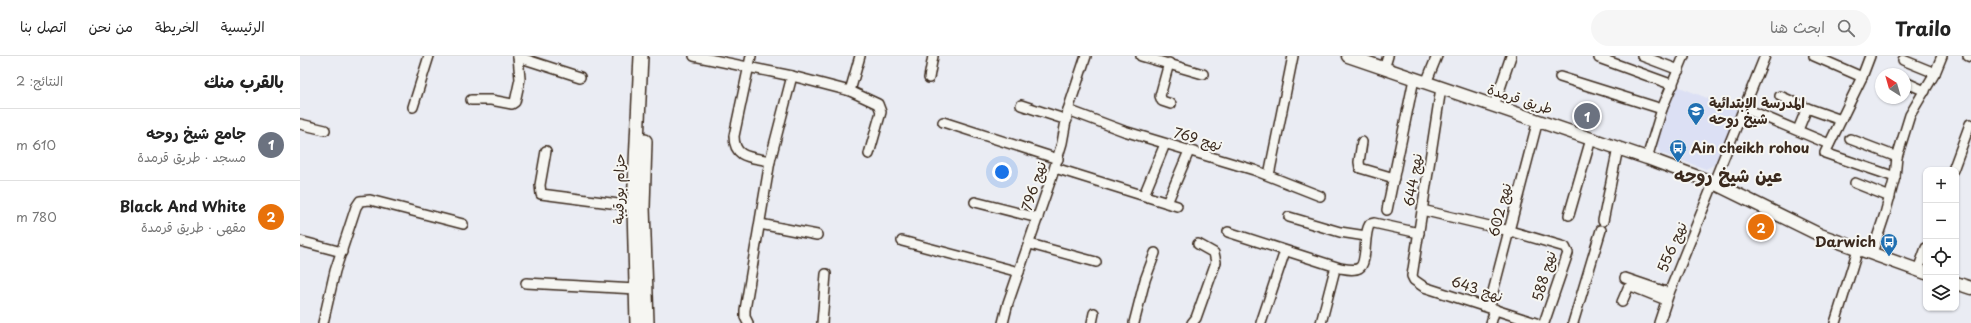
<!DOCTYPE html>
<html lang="ar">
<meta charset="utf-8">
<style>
body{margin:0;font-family:"Playpen Sans","Playpen Sans Arabic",sans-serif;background:#f6f6f6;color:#222;direction:rtl}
.controls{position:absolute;right:12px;bottom:12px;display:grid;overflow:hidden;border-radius:8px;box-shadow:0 1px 3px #0004}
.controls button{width:36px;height:36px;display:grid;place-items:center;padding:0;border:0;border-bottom:1px solid #e0e0e0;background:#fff;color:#222;font:20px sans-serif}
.compass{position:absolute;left:1575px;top:12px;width:36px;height:36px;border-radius:50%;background:#fff;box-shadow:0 1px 3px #0004;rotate:323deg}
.you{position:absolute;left:702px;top:116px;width:14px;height:14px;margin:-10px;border:3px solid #fff;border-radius:50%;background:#1a73e8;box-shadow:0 0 0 6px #1a73e833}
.badge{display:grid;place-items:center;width:26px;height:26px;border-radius:50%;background:#0b8043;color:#fff;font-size:13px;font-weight:700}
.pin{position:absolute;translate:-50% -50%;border:2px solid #fff;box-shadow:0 1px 4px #0006}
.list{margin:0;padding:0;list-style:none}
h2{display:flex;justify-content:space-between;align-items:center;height:52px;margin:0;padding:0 16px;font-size:17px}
h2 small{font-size:13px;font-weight:400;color:#767676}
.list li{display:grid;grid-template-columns:26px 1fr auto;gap:12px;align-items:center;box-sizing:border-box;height:72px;padding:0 16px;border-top:1px solid #e0e0e0}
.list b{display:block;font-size:15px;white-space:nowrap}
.list p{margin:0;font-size:13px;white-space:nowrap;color:#767676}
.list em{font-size:13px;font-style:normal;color:#767676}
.icon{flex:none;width:22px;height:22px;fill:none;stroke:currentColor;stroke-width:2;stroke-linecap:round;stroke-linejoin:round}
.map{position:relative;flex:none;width:1671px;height:267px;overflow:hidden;direction:ltr}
header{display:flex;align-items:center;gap:24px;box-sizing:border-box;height:56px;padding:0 20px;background:#fff;border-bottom:1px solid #e0e0e0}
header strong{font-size:19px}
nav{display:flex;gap:22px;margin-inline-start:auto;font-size:14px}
.search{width:280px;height:36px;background:#f6f6f6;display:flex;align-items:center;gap:10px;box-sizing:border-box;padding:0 14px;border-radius:22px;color:#767676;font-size:15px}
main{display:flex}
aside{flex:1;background:#fff}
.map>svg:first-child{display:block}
.built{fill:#dce0f4}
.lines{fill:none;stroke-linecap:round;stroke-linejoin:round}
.minor-casing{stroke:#3b2a1e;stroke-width:12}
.major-casing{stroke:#3b2a1e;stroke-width:15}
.highway-casing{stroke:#3b2a1e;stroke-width:16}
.minor{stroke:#f6f6f2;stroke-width:9}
.major{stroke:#f6f6f2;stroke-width:12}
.highway{stroke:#f6f6f2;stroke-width:13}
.labels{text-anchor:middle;stroke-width:4;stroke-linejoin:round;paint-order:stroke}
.street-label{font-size:14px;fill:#3b2a1e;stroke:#f6f6f2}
.poi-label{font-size:14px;font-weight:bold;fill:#3b2a1e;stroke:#f6f6f2;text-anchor:start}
.district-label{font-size:18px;font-weight:bold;fill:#3b2a1e;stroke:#f6f6f2}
</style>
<header>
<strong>Trailo</strong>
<div class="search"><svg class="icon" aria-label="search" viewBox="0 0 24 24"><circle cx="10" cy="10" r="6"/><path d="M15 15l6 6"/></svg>ابحث هنا</div>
<nav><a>الرئيسية</a><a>الخريطة</a><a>من نحن</a><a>اتصل بنا</a></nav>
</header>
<main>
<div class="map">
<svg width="1671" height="267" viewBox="0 0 1671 267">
<rect width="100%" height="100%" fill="#eaecf3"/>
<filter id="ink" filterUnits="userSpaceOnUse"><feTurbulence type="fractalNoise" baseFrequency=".025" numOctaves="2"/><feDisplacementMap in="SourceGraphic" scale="8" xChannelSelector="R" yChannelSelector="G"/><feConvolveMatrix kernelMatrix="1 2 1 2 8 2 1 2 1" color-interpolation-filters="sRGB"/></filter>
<g filter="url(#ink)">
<path class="built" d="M1377 30 1437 54 1417 107 1406 113 1360 97 1355 85Z"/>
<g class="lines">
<defs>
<g id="minor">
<path d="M394 0 492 20 470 105"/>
<path d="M841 0 903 18"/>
<path d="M1342 0 1379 14"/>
<path d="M1514 0 1562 21"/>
<path d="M1570 0 1562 21 1525 97 1595 121"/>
<path d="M1668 0 1671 1"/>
<path d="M218 1 280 21"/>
<path d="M1299 2 1373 29"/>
<path d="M1603 4 1635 17"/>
<path d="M869 7 860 40 862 45 871 48"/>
<path d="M1084 13 1088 0"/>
<path d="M492 20 550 35 578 48 581 56 569 98"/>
<path d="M1260 21 1362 53"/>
<path d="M629 22 633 0"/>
<path d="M1605 26 1625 35"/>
<path d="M1126 27 1137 0"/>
<path d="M1141 32 1112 220 1114 224 1124 231 1236 267"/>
<path d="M550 35 560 0"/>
<path d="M1480 40 1507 52 1541 64"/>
<path d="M171 44H191L212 48 215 46 220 23 218 0"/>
<path d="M721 49 767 64"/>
<path d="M1194 50 1211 0"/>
<path d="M113 51 129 0"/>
<path d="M1444 52 1529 88"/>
<path d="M768 54 824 75 954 114 1020 140"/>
<path d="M643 66 758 103"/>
<path d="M0 68 25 74"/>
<path d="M1498 74 1507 52"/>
<path d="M1550 83 1597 101"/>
<path d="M1062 86 1059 106 1060 112 1094 122"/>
<path d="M246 95 240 129 241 138 334 150"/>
<path d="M1347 102 1362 53 1384 0"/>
<path d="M755 112 877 150"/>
<path d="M1653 114 1670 68"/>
<path d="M969 119 993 0"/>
<path d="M1555 127 1590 141"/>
<path d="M844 139 865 88"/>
<path d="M675 146 738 162"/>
<path d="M867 147 889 95"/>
<path d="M1087 154 1114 23"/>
<path d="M1122 154 1210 175 1265 191 1268 197 1244 267"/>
<path d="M1269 159 1291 83"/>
<path d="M989 161 1040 176 1066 180"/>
<path d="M1303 165 1318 92"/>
<path d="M460 168 517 179"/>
<path d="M928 176 1040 212C1046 213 1054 215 1059 212 1068 207 1063 177 1070 168L1074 167 1119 177"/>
<path d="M0 185 42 196"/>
<path d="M602 185 719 216"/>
<path d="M730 188 796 206"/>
<path d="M1572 197 1585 158 1595 121 1597 101 1610 59 1635 17 1642 0"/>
<path d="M1618 214 1626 192"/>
<path d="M1325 222 1369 237"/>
<path d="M226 227 336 233"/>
<path d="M1322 246 1328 232 1331 230 1366 244"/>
<path d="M1189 251 1238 64"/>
<path d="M23 267 35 215 56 151 60 145 70 144 163 168"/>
<path d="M448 267 445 261V254L470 105C452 101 434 103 434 80L451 0"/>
<path d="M522 267 526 218"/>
<path d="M703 267 708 247 752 120 762 87 768 54 786 0"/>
<path d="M792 267 794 257"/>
<path d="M834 267 845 224 855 197"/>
<path d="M892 267 896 262 916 206 914 197 898 188"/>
<path d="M961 267 985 195"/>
<path d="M1021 267 1034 217"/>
<path d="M1191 267 1195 253"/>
<path d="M1273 267 1301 174"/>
<path d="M1359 267 1369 237 1465 0"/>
<path d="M1535 267 1558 193"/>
</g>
<g id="major">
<path d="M1048 0 1347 102 1414 127 1520 179 1626 217"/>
<path d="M1656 227 1671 232"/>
</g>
<g id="highway">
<path d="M345 85 343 151 347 267"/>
<path d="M337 267 334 150 341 0"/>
</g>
</defs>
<use href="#minor" class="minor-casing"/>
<use href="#major" class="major-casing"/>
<use href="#highway" class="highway-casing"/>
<use href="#minor" class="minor"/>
<use href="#major" class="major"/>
<use href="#highway" class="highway"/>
</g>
</g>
<defs>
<symbol id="school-pin" viewBox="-11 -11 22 30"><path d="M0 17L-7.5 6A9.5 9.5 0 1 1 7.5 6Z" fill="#1f6fb2" stroke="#f6f6f2"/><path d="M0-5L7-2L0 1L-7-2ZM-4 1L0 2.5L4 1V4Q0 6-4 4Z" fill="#fff"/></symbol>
<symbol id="bus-pin" viewBox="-11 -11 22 30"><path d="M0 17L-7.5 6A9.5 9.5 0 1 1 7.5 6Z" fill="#1f6fb2" stroke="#f6f6f2"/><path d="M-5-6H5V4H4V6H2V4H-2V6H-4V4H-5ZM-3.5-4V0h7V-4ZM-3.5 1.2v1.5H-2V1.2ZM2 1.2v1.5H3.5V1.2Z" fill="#fff"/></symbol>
</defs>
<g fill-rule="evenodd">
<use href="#school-pin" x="1386" y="45" width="20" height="27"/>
<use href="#bus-pin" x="1368" y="82" width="20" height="27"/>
<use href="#bus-pin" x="1579" y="176" width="20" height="27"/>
</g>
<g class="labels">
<g class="street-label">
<text transform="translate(1220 43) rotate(18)" y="5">طريق قرمدة</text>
<text transform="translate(898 83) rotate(16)" y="5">نهج 769</text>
<text transform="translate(1113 124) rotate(-81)" y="5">نهج 644</text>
<text transform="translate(734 130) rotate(-72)" y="5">نهج 796</text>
<text transform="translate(319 133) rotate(-89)" y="5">حزام بورقيبة</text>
<text transform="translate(1200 154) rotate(-76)" y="5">نهج 602</text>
<text transform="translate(1372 191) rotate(-67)" y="5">نهج 556</text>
<text transform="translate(1244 220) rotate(-74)" y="5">نهج 588</text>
<text transform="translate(1177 233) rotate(18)" y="5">نهج 643</text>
</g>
<g class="poi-label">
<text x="1409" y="52">المدرسة الإبتدائية<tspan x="1409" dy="16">شيخ روحه</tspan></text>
<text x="1391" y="97">Ain cheikh rohou</text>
<text x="1576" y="191" text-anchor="end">Darwich</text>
</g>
<g class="district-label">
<text x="1428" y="126">عين شيخ روحه</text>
</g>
</g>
</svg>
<div class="controls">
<button>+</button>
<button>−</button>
<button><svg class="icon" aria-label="locate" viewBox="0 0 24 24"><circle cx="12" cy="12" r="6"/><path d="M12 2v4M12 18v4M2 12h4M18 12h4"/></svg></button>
<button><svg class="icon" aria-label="layers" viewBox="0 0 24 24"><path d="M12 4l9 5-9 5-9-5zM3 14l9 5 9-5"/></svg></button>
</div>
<svg class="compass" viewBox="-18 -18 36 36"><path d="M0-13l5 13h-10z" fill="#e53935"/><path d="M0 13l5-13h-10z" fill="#767676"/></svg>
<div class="you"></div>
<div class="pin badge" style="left:1287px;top:60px;background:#6b7280">1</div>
<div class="pin badge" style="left:1461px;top:171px;background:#e8710a">2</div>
</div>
<aside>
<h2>بالقرب منك<small>النتائج: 2</small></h2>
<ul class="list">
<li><span class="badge" style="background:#6b7280">1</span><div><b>جامع شيخ روحه</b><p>مسجد · طريق قرمدة</p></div><em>610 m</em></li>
<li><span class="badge" style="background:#e8710a">2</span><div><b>Black And White</b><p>مقهى · طريق قرمدة</p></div><em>780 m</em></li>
</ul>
</aside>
</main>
